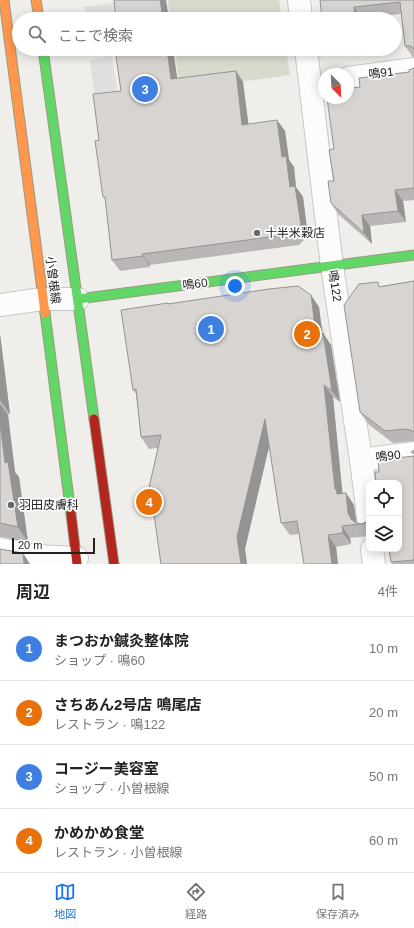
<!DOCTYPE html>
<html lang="ja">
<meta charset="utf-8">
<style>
body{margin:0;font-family:Arial,"Noto Sans JP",sans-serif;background:#f6f6f6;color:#222}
.controls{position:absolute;right:12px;bottom:12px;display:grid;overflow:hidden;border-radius:8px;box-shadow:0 2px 10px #0003}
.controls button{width:36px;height:36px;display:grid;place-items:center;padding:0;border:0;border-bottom:1px solid #e0e0e0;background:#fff;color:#222;font:20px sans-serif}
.compass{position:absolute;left:318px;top:68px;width:36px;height:36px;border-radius:50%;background:#fff;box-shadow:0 2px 10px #0003;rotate:156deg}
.scale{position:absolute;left:12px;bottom:10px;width:83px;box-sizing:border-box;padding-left:4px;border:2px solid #222;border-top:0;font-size:11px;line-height:14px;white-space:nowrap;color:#222;-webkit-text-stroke:3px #fff;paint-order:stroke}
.you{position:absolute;left:235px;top:286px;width:14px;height:14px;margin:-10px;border:3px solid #fff;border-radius:50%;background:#1a73e8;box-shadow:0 0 0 6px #1a73e833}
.badge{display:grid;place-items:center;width:26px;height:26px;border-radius:50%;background:#1a73e8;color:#fff;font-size:13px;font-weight:700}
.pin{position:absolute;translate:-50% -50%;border:2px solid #fff;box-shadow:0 1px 4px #0006}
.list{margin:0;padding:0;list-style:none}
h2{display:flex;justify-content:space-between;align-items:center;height:52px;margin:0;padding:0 16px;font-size:17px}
h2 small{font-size:13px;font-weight:400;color:#767676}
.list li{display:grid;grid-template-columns:26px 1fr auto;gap:12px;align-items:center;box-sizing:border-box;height:64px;padding:0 16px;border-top:1px solid #e0e0e0}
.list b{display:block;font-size:15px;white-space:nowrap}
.list p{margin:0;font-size:13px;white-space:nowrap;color:#767676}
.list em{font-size:13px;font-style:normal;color:#767676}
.icon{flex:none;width:22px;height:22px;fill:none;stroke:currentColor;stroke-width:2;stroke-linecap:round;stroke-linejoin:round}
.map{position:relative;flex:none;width:414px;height:564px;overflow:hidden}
.search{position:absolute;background:#fff;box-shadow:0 2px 10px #0003;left:12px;right:12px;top:12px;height:44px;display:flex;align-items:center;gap:10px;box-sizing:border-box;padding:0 14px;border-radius:22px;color:#767676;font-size:15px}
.sheet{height:308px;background:#fff}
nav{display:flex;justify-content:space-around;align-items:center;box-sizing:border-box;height:56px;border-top:1px solid #e0e0e0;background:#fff;font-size:11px;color:#767676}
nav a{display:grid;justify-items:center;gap:2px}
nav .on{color:#1a73e8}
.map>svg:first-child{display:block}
.construction{fill:#d9d9cd}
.parking{fill:#e0dfde}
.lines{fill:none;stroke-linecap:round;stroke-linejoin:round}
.street-casing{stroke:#c9c8c7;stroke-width:24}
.fast-casing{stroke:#999a82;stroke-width:11}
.slow-casing{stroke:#999a82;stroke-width:11}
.jam-casing{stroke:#999a82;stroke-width:11}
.street{stroke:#fdfcfc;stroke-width:22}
.fast{stroke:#63d668;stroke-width:9}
.slow{stroke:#ff974d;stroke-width:9}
.jam{stroke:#b3261e;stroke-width:9}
.wall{fill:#b9b6b5}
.shaded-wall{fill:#969493}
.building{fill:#d7d4d2;stroke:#969493}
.poi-dot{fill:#6a6968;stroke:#fff;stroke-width:1.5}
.labels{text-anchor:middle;stroke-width:3.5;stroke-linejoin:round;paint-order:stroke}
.street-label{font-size:12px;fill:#222;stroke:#fff}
.poi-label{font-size:12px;fill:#222;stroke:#fff;text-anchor:start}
</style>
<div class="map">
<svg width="414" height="564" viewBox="0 0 414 564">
<rect width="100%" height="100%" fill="#f0eeeb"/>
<g class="construction">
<path d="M168 0H279L282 19H170Z"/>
<path d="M175 49H286L290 75 180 90Z"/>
</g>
<g class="parking">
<path d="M117 2 120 19H86L84 7Z"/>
<path d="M112 56 118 97 95 100 90 60Z"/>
</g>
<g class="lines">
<defs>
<g id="street">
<path d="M299 0 301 19"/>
<path d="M306 49 332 266 361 460 369 523"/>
<path d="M348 78 414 69"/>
<path d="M0 305 43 299H78"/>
<path d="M361 460 414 453"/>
<path d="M0 549 35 556 77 558"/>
<path d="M372 549 374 564"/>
</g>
<g id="fast">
<path d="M43 49 94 419"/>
<path d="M78 299 414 255"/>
<path d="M45 313 71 514"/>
</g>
<g id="slow">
<path d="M4 0 45 313"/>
<path d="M36 0 39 19"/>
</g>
<g id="jam">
<path d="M94 419 114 564"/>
<path d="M71 514 77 564"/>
</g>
</defs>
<use href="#street" class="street-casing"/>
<use href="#fast" class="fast-casing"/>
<use href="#slow" class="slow-casing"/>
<use href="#jam" class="jam-casing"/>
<use href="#street" class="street"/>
<use href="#fast" class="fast"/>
<use href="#slow" class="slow"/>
<use href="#jam" class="jam"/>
</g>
<g class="wall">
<path d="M320 0H414V57H413L405 46 401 14 362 18V19H322Z"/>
<path d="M115 49H173L177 79 236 71 243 82 248 124 285 131 289 160 294 167 296 187 303 197 308 236 299 245 172 262 150 265V267L120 271 112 260 105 199 103 197 99 140 121 91Z"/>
<path d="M329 49H365L366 50 333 54Z"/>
<path d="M414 68V200L403 201 406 222 370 226 372 244 338 214 331 203 334 181V149L360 87 409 72Z"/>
<path d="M414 281V441L393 443 368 424 360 412 381 286Z"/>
<path d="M168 303 169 304 319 307 322 334 331 345 340 402 333 397 342 494 346 493 354 505 356 523 362 524 369 520V536L350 538 351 544 336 547 338 564H304L299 534 290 535 281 523 269 446 245 549 247 564H161L152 498 148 492 158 448 149 449 141 437 136 394 133 390Z"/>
<path d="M0 334 10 414 8 415 15 472 19 477 28 542 2 537H0Z"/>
<path d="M414 456V564H392L391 562 399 549 379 472Z"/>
</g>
<g class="shaded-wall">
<path d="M160 0H166L169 19H163Z"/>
<path d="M354 7 362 18V19H355Z"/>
<path d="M167 49H173L179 90 171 79Z"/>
<path d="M236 71 243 82 250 136 242 125Z"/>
<path d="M277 120 285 131 289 160 294 167 296 187 303 197 308 236 301 225 290 187 282 157Z"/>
<path d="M395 190 403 201 406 222 398 211Z"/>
<path d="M362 215 370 226 372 244 364 233Z"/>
<path d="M142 254 150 265V267L143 256Z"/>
<path d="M311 295 319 307 325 353 317 342Z"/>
<path d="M323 333 331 345 340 402 332 391Z"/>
<path d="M0 334 10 414 0 400Z"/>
<path d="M324 385 333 397 343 498 337 494 335 489Z"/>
<path d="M0 404 8 415 15 472 19 477 28 542 18 527 5 463 0 422Z"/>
<path d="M265 419 273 430 245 549 247 564H241L237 537Z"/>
<path d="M346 493 354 505 357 525 351 519 348 513Z"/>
<path d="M342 526 350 538 351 544 343 533Z"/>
<path d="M328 535 336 547 338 564H332Z"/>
<path d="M23 553 30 564H24Z"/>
</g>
<g class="building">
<path d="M114 0H160L163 19H116Z"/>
<path d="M320 0H414V49L411 46H405L400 2 354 7 355 19H322Z"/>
<path d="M115 49H167L171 79 236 71 242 125 277 120 282 157 286 156 290 187 295 186 301 225 292 234 165 251 142 254 143 256 112 260 105 197H103L95 141 99 140 93 94 121 91Z"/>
<path d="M414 68V188L395 190 398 211 362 215 364 233 331 203 328 181H334L329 150 334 149 327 98H348V88L360 87 359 78 409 72V70Z"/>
<path d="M414 281V432L410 430 404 429 385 431 360 412 344 305 359 284 378 282 379 287Z"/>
<path d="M298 286 311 295 317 342 323 333 332 391 324 385 335 489H336L337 494 346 493 348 513 351 519 356 523 362 524 369 520V523L342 526 343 533 328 535 332 564H304L297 521 281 523 265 419 237 537 241 564H161L151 493 148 492 161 435 141 437 136 389 133 390 121 310 168 303V304L269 289Z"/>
<path d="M0 422 5 463 8 462 18 527 0 523Z"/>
<path d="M414 450V454L411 452Z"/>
<path d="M414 456V560L391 562 389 549H399V483H376L375 472H379L378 460Z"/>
<path d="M0 549 23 553 24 564H0Z"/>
</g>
<g class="poi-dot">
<circle cx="257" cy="233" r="4"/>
<circle cx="11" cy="505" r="4"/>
</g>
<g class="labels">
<g class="street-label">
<text transform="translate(381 73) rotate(-7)" y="4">鳴91</text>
<text transform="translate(53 280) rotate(83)" y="4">小曽根線</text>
<text transform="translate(195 284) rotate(-7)" y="4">鳴60</text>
<text transform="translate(335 286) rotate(81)" y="4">鳴122</text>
<text transform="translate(388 456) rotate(-7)" y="4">鳴90</text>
</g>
<g class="poi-label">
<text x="265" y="237">十半米穀店</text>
<text x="19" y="509">羽田皮膚科</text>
</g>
</g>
</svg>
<div class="controls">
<button><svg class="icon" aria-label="locate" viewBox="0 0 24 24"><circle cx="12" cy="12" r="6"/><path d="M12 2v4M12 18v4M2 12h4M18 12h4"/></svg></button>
<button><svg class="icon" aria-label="layers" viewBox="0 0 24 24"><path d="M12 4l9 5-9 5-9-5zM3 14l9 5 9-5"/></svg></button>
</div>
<svg class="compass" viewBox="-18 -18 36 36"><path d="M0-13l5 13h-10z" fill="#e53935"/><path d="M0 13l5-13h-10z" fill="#767676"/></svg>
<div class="scale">20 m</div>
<div class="you"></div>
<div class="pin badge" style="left:211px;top:329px;background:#3f7fe0">1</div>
<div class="pin badge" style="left:307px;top:334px;background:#e8710a">2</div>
<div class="pin badge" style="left:145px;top:89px;background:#3f7fe0">3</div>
<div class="pin badge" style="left:149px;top:502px;background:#e8710a">4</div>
<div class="search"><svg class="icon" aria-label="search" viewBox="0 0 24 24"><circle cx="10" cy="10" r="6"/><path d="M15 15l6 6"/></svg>ここで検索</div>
</div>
<section class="sheet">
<h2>周辺<small>4件</small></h2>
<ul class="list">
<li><span class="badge" style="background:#3f7fe0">1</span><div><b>まつおか鍼灸整体院</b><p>ショップ · 鳴60</p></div><em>10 m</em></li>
<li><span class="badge" style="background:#e8710a">2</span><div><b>さちあん2号店 鳴尾店</b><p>レストラン · 鳴122</p></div><em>20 m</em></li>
<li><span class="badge" style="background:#3f7fe0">3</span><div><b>コージー美容室</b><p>ショップ · 小曽根線</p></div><em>50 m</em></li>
<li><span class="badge" style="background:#e8710a">4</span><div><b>かめかめ食堂</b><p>レストラン · 小曽根線</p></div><em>60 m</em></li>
</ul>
</section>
<nav>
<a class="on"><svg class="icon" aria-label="map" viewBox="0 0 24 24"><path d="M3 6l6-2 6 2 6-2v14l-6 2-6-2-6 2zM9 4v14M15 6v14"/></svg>地図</a>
<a><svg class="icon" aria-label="directions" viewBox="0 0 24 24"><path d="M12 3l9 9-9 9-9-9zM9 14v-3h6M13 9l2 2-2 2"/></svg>経路</a>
<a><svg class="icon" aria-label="saved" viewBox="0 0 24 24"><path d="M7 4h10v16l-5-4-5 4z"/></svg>保存済み</a>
</nav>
